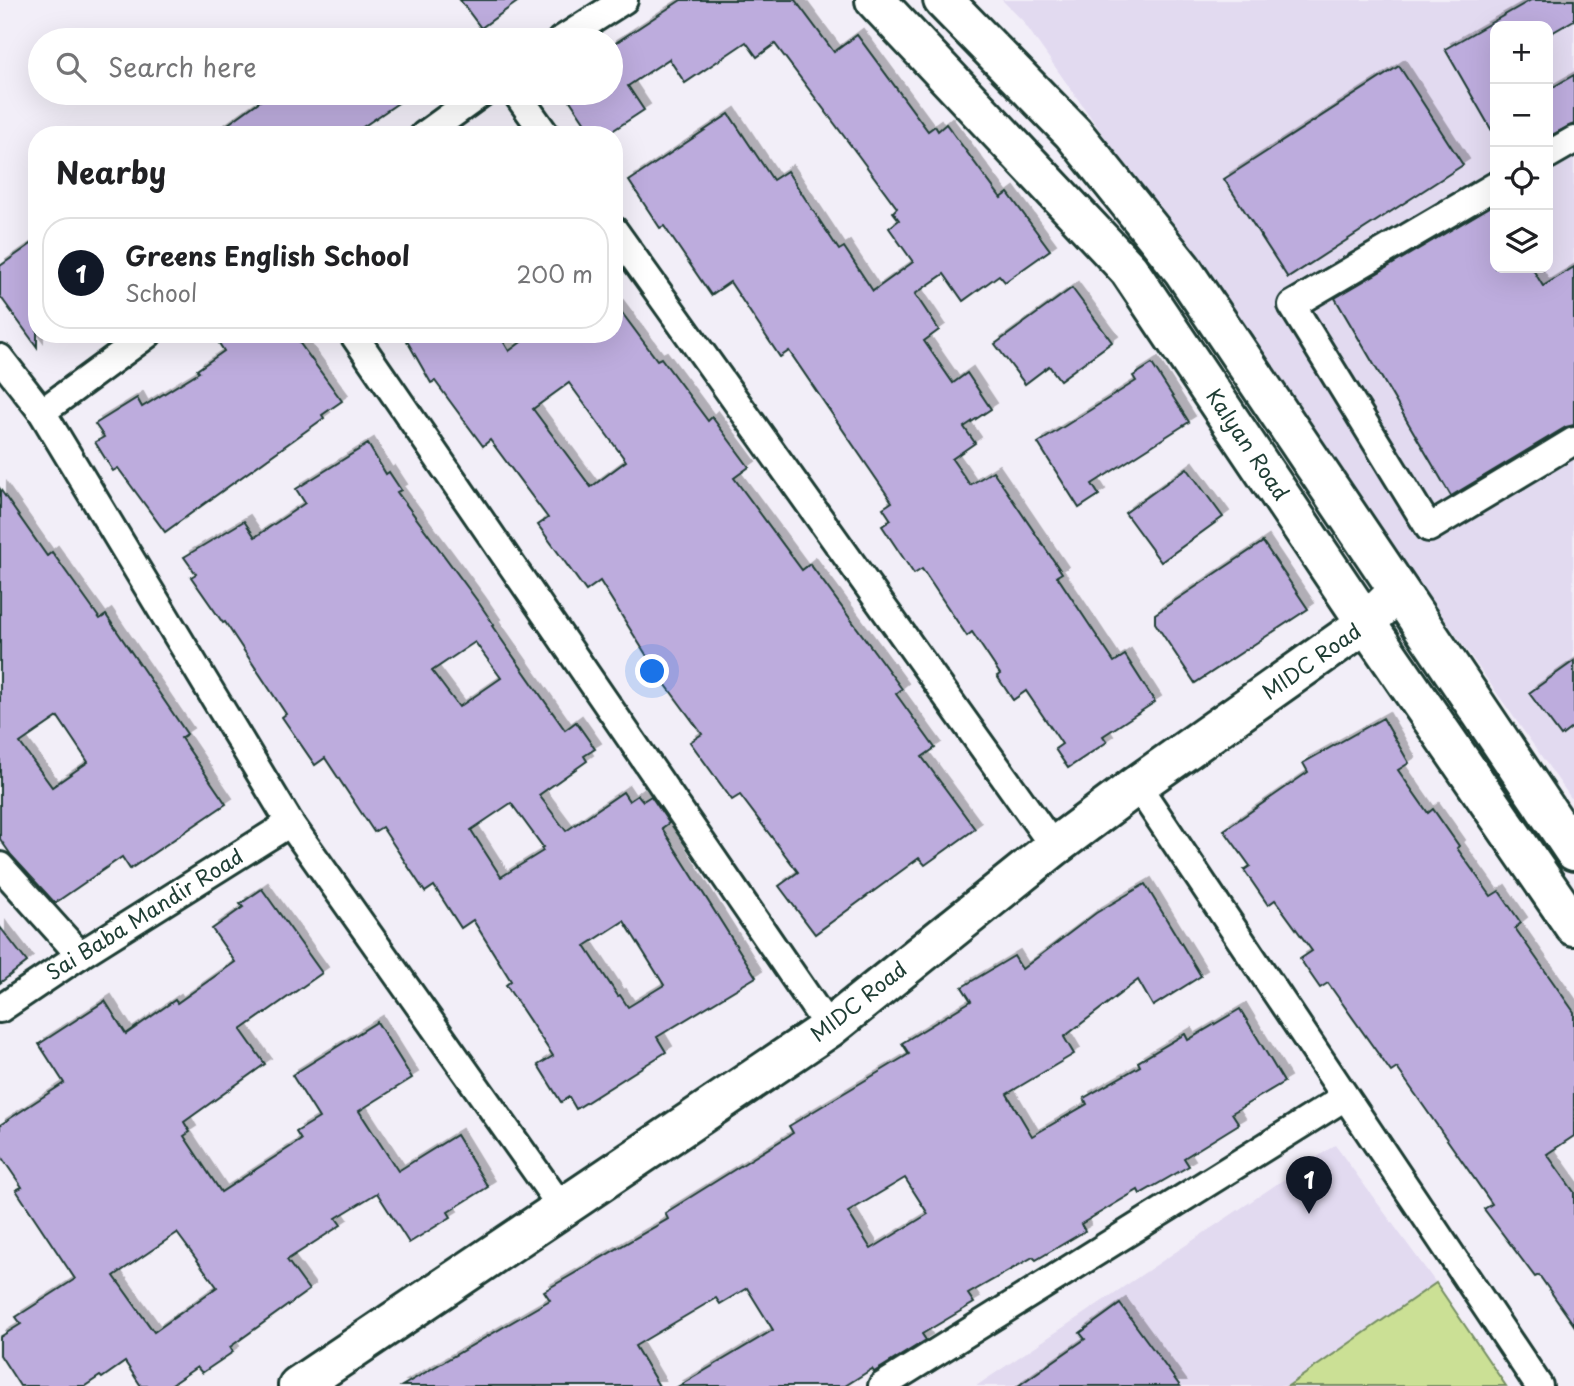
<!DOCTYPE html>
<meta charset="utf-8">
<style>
body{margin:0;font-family:"Playpen Sans",sans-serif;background:#f2f2f2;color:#202124}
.controls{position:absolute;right:21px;top:21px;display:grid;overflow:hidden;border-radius:14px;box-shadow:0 7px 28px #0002}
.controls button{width:63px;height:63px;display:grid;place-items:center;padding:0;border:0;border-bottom:2px solid #e0e0e0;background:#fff;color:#202124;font:35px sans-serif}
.you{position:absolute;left:653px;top:672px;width:24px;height:24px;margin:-18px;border:5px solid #fff;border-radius:50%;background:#1a73e8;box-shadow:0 0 0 10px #1a73e833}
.badge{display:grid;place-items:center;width:46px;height:46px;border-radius:50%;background:#111827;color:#fff;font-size:23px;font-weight:700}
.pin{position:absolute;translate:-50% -58px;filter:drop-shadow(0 2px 4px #0008)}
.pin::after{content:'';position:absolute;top:37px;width:24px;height:21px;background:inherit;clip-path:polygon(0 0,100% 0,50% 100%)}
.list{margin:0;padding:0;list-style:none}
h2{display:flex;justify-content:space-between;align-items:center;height:91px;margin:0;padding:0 28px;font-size:30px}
h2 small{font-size:23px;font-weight:400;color:#757577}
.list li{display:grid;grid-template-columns:46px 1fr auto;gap:21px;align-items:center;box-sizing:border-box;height:112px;margin:0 14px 14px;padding:0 14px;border:2px solid #e0e0e0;border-radius:28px}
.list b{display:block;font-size:26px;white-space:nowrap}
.list p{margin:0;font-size:23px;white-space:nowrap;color:#757577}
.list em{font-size:23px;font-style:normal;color:#757577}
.icon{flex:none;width:38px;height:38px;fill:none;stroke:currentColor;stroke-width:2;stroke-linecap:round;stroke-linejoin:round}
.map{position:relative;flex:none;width:1574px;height:1386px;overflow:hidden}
.search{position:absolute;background:#fff;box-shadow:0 7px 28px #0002;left:28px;top:28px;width:595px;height:77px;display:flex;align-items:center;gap:18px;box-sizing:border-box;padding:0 24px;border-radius:38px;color:#757577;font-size:26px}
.panel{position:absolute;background:#fff;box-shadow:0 7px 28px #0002;left:28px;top:126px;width:595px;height:217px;border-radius:28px}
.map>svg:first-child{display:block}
.built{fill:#e2daf0;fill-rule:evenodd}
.green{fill:#cbe095;stroke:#758e64;stroke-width:2}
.building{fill:#bdacdd;stroke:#1f3d34;stroke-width:2;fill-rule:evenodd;filter:url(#shadow)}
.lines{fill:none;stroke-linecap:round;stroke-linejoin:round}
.street-casing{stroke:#1f3d34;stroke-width:32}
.secondary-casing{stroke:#1f3d34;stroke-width:44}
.street{stroke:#fff;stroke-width:26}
.secondary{stroke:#fff;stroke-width:38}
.labels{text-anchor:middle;stroke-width:5;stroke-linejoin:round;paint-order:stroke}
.street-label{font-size:21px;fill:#1f3d34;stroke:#fff}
</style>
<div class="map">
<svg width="1574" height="1386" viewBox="0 0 1574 1386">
<defs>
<filter id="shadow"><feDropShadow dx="6" dy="-6" stdDeviation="0" flood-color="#0004"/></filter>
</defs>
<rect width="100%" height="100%" fill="#f2eef8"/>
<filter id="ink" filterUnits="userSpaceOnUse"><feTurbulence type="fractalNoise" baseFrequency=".0143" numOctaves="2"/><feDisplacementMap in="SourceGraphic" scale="14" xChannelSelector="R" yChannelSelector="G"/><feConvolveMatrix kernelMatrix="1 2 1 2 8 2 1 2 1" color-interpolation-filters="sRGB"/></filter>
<g filter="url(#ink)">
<g class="built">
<path d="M1002 0H1574L1573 801 1022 20ZM1495 26H1548V268H1495Z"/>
<path d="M1335 1145 1436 1283 1288 1386H976Z"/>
</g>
<path class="green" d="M1436 1283 1506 1386H1288Z"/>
<g class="building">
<path d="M460 0H520L481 28Z"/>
<path d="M681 0H795L834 52 857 35 928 131 935 126 938 131 946 124 1001 198 1008 193 1050 250 1005 282 999 275 963 301 944 274 915 294 939 330 924 341 953 383 967 373 991 409 964 427 975 443 952 459 970 485 993 471 1062 573 1057 576 1114 662 1125 655 1155 702 1103 736 1107 742 1068 768 1055 749 1062 744 1026 691 1013 700 997 676 1000 674 972 632 967 636 922 569 914 574 882 526 891 520 883 508 892 502 789 351 780 357 730 282 711 295 664 226 660 228 629 181 729 114 773 180 787 171 839 250 844 247 873 291 913 262 889 228 899 220 893 212 897 208 858 155 775 44 757 57 746 42 685 83 669 59 628 86 644 110 606 135H593L565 93H611V46Z"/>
<path d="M1531 0H1574V20L1548 35V26H1495V136L1445 49Z"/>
<path d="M1399 66 1463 165 1288 278 1224 179Z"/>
<path d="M1574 75V124L1548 137V90Z"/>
<path d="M271 93H413L351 135H213Z"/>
<path d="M1495 204V268H1532L1543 286 1574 267V425L1566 427 1451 496 1335 298Z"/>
<path d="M37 240V347L0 296V266Z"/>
<path d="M1072 288 1112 342 1060 380 1049 366 1025 384 995 344Z"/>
<path d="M614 302 657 360 661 358 708 421 712 417 749 467 734 478 802 570 810 564 902 689 896 694 935 748 922 757 975 829 925 865 919 858 815 934 779 886 798 872 740 795 732 800 690 742 702 734 660 677 600 581 586 591 538 525 548 518 490 440 483 446 435 381 431 383 403 334H499L509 351 532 334H614ZM569 383 626 461 591 487 533 409Z"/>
<path d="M213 334H293L342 401 322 415 324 418 165 532 118 468 113 471 95 442 104 437 95 424 137 398 142 407 199 372 197 370 224 351Z"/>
<path d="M1152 364 1189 422 1092 484 1099 495 1079 508 1038 443 1136 381 1133 376Z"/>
<path d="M368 444 386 474 389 472 401 490 397 492 479 603 494 625 492 626 565 730 576 722 595 749 584 756 587 761 539 795 566 831 623 792 629 801 638 795 643 801 651 796 669 823 662 828 756 977 657 1037 666 1052 576 1109 569 1097 561 1102 538 1065 553 1056 506 985 511 981 473 920 461 928 434 886 425 892 382 827 374 832 325 758 315 765 282 717 286 714 225 622 223 623 191 577 196 574 184 557 244 521 255 537 305 503 296 489ZM475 642 501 678 459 707 432 671ZM511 803 543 847 541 848 543 851 501 877 471 830ZM624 921 664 985 628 1007 620 995 618 996 585 946Z"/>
<path d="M1187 468 1223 517 1161 562 1125 513Z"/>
<path d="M0 489 47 556 52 552 100 619 106 615 187 734 181 738 226 804 130 869 122 857 55 903 11 855 0 839ZM58 717 88 762 52 787 20 743Z"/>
<path d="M1263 542 1308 609 1195 683 1155 623V614Z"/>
<path d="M1574 661V726L1561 736 1529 693Z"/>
<path d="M1383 718 1409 763 1398 770 1428 813 1433 809 1459 846 1457 848 1491 896 1499 891 1521 923 1515 928 1574 1012V1136L1547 1154 1574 1192V1325L1539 1275 1535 1277 1484 1209 1492 1204 1397 1068 1391 1072 1328 983 1320 988 1300 959 1312 951 1275 900 1268 905 1244 870 1250 866 1224 830 1308 772 1303 763Z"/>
<path d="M1145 884 1201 976 1153 1006 1138 980 1064 1037 1074 1054 1007 1094 1032 1136 1087 1104 1084 1098 1140 1066 1138 1062 1185 1034 1188 1040 1240 1009 1284 1082 1232 1113 1239 1124 1184 1158 1189 1166 1140 1194 1138 1190 1081 1224 1085 1231 1036 1260 1033 1257 968 1294 974 1303 922 1334 926 1340 874 1372 872 1369 845 1386H679L773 1330 747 1288 720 1304 716 1298 635 1346 659 1386H402L550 1300 544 1291 668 1219 665 1213 793 1133 789 1126 909 1054 902 1043 971 1001 962 987 1014 956 1022 969 1096 913ZM905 1178 928 1214 871 1249 848 1212Z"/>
<path d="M262 889 322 973 241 1030 265 1064 184 1122 190 1132 184 1136 221 1192 301 1140 296 1132 319 1118 292 1075 377 1022 412 1078 359 1111 398 1171 456 1135 488 1187 448 1212 451 1217 409 1243 377 1193 336 1218 341 1225 287 1260 309 1290 230 1347 233 1352 202 1373 197 1367 169 1386H141L125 1362 102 1378 100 1376 85 1386H20L0 1355V1337L21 1324 16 1317 75 1279 16 1190 22 1187 0 1155V1125L64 1083 39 1044 105 1001 126 1034 175 1000 177 1003 235 962 212 929 243 907 240 904ZM177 1233 217 1287 154 1332 114 1276Z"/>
<path d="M0 927 27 962 0 983Z"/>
<path d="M1120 1304 1180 1386H1018L1085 1339 1080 1333Z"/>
</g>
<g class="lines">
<defs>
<g id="street">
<path d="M561 40 624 0"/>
<path d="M516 93 546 135"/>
<path d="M424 135 482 93"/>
<path d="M1548 155 1574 140"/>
<path d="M1495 186 1292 305 1429 528 1574 441"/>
<path d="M614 230 1054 847"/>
<path d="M353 334 829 1028"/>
<path d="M0 358 42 412 290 823 562 1208"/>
<path d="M42 412 148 334"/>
<path d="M1137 785 1539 1386"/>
<path d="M0 866 80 955"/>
<path d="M0 1009 80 955 290 823"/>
<path d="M882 1386 1345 1097"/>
</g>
<g id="secondary">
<path d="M875 0 1129 270 1366 623 1574 926"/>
<path d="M943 0 1073 133 1182 269 1574 851"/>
<path d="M298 1386 829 1028 1054 847 1137 785 1366 623 1398 591"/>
</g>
</defs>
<use href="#street" class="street-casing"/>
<use href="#secondary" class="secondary-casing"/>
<use href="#street" class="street"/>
<use href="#secondary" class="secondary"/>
</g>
</g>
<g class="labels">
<g class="street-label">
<text transform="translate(1247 445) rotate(56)" y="7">Kalyan Road</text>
<text transform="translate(1312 662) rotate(-35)" y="7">MIDC Road</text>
<text transform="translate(145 915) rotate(-32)" y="7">Sai Baba Mandir Road</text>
<text transform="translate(859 1002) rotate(-38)" y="7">MIDC Road</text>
</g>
</g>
</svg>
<div class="controls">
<button>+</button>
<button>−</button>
<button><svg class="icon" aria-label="locate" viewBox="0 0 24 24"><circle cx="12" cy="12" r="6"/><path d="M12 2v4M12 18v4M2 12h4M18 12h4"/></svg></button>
<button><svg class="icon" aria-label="layers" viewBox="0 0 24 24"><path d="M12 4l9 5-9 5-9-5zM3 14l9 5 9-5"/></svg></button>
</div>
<div class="you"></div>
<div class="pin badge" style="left:1309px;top:1214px">1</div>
<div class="search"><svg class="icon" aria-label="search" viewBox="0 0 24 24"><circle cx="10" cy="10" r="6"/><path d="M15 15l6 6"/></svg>Search here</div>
<section class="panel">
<h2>Nearby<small></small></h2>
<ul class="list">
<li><span class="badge">1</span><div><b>Greens English School</b><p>School</p></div><em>200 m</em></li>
</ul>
</section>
</div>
